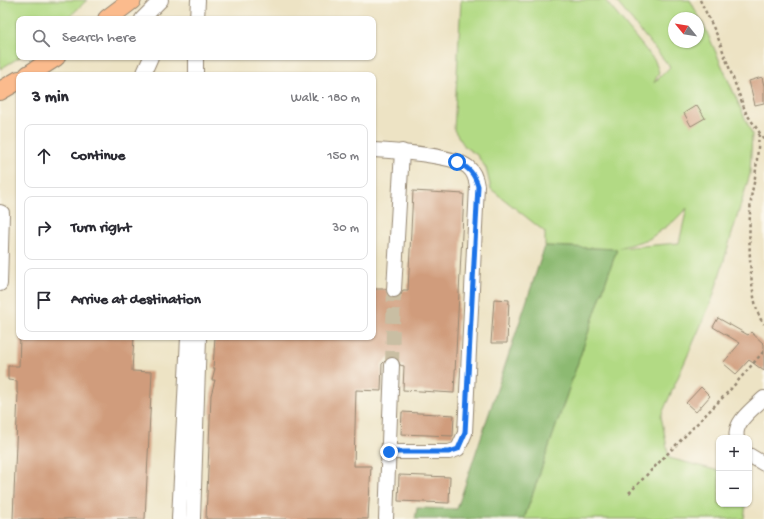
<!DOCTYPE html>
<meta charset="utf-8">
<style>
body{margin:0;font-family:"Gochi Hand",sans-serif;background:#f2f2f3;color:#2b2b33}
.controls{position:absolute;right:12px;bottom:12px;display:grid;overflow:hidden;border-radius:8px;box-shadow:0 1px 3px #0004}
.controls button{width:36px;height:36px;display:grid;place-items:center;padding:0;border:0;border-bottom:1px solid #e1e1e2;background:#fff;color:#2b2b33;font:20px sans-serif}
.compass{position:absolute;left:668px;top:12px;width:36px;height:36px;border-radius:50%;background:#fff;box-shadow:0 1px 3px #0004;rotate:300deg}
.stop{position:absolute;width:12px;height:12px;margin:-9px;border:3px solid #1a73e8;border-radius:50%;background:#fff}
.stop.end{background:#1a73e8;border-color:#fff;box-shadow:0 1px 4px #0008}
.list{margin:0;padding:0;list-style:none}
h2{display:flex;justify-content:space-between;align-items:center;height:52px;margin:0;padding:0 16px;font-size:17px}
h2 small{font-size:13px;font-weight:400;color:#7c7c81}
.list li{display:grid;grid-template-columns:26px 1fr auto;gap:12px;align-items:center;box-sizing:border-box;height:64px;margin:0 8px 8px;padding:0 8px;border:1px solid #e1e1e2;border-radius:8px}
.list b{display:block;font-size:15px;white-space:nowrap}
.list em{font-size:13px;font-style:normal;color:#7c7c81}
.icon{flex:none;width:22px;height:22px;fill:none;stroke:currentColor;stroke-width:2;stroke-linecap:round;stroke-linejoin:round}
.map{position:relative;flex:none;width:764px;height:519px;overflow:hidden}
.search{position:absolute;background:#fff;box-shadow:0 1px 3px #0004;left:16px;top:16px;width:360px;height:44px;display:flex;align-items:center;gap:10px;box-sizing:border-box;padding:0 14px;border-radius:8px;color:#7c7c81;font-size:15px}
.panel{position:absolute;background:#fff;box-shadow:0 1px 3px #0004;left:16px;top:72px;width:360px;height:268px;border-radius:8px}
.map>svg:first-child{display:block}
.green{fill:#b2da84;stroke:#768251;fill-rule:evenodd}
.forest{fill:#8dba72;stroke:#647248}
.building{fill:#d09c7b}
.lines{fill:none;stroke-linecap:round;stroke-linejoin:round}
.minor-tunnel{stroke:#c9bea3;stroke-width:14;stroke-dasharray:14 7;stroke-linecap:butt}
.minor-casing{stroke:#948671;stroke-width:16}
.major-casing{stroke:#948671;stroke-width:20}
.path{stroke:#948671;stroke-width:2.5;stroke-dasharray:3 3;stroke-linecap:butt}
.minor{stroke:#fff;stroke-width:14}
.major{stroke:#fbbb8d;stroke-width:18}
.route{stroke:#1a73e8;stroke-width:5}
</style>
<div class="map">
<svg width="764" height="519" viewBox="0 0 764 519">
<rect width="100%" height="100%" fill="#fbf7ec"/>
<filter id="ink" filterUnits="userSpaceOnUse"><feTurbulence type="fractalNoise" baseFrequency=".025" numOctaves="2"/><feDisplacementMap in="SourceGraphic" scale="8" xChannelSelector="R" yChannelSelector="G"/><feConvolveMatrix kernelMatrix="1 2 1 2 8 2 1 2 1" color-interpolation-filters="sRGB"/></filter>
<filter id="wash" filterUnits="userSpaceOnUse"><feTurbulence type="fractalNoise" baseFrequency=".012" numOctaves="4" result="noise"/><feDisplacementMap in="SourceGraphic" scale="16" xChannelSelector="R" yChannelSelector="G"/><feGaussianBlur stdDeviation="0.9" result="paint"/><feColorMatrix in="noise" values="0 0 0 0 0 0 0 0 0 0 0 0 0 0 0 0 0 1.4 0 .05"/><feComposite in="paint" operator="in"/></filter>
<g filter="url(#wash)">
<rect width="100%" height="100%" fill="#ede3c4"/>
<g class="green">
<path d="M0 0H87L67 19H19L20 57 0 69Z"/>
<path d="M461 0H605L655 61 659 72 654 83 670 67 615 0H690L706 30 752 134 750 174 712 300 661 416 669 458 719 471V504H746L744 519H524L617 249 545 246V232L491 189 486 168 477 155 465 147 454 130ZM674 18H698V42H674ZM687 208 679 243 619 248 649 239 674 221Z"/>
</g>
<path class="forest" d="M545 246 617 249 524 519H415L417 508 457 509Z"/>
<g id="blocks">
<g class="building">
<path d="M762 77 764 86V103L755 105 749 81Z"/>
<path d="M697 105 705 118 691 126 684 113Z"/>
<path d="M413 191 464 194 454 393 403 390 404 366 400 365 397 358 392 357 388 358 382 364 381 391 356 390 354 466H371L368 519H206L211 395 215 380H212L215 368H213L215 337H373V289H386L389 297 394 298 401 295 403 290H408Z"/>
<path d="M494 299 509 300 507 343H491Z"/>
<path d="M718 318 748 335 751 332 764 344V371L749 360 736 374 723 363 740 343 713 327Z"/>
<path d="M20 337H134L132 371 152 372 145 519H13L18 393H17V381L8 380V366H19Z"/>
<path d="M701 387 710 396 696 412 686 403Z"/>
<path d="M402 412 454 415 453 436 401 434Z"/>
<path d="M399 475 450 477 449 503 398 501Z"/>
</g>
</g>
</g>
<g filter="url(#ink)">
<use href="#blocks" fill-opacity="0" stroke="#948671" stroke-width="1"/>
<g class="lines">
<path class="minor-tunnel" d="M392 365 394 290"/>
<defs>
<g id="minor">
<path d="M142 19 161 0"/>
<path d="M197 19 198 0"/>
<path d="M143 75 151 57"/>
<path d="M196 75V57"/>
<path d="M373 150C393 151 453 155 468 167 474 172 476 179 477 186L465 433 458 449 449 452H389"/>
<path d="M0 212 2 213 0 284"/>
<path d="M394 290 402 151"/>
<path d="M737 438C733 422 754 408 764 398"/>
<path d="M749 455 764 464"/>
<path d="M179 519 188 337"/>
<path d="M193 519 199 337"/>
<path d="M386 519 392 365"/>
</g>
<g id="major">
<path d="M107 19 132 0"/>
<path d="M28 75 56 57"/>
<path d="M0 91 19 80"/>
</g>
</defs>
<use href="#minor" class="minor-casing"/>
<use href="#major" class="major-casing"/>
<g class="path">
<path d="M700 0 717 35 746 113 764 139"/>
<path d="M759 134C758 148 757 162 755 177 754 185 751 193 751 201 748 226 748 307 764 324"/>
<path d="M629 493 730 390 764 351"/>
</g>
<use href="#minor" class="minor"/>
<use href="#major" class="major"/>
</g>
</g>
<g class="lines" filter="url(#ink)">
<path class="route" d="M389 452H449L458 449 465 433 478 186C474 173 469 168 457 162"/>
</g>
</svg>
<div class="controls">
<button>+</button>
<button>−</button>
</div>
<svg class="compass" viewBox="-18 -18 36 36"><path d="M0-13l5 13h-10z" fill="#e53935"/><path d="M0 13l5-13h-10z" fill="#7c7c81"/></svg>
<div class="stop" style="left:457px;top:162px"></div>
<div class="stop end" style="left:389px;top:452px"></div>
<div class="search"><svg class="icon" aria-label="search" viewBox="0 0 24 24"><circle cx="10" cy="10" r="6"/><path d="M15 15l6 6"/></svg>Search here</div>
<section class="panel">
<h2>3 min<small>Walk · 180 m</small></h2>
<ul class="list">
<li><svg class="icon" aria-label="ahead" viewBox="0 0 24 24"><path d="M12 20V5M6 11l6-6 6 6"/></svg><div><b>Continue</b></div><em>150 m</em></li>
<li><svg class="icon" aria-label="right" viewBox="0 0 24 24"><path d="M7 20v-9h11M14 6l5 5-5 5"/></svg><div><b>Turn right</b></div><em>30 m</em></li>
<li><svg class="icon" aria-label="arrive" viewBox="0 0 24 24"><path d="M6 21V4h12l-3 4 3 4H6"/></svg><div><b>Arrive at destination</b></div></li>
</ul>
</section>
</div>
